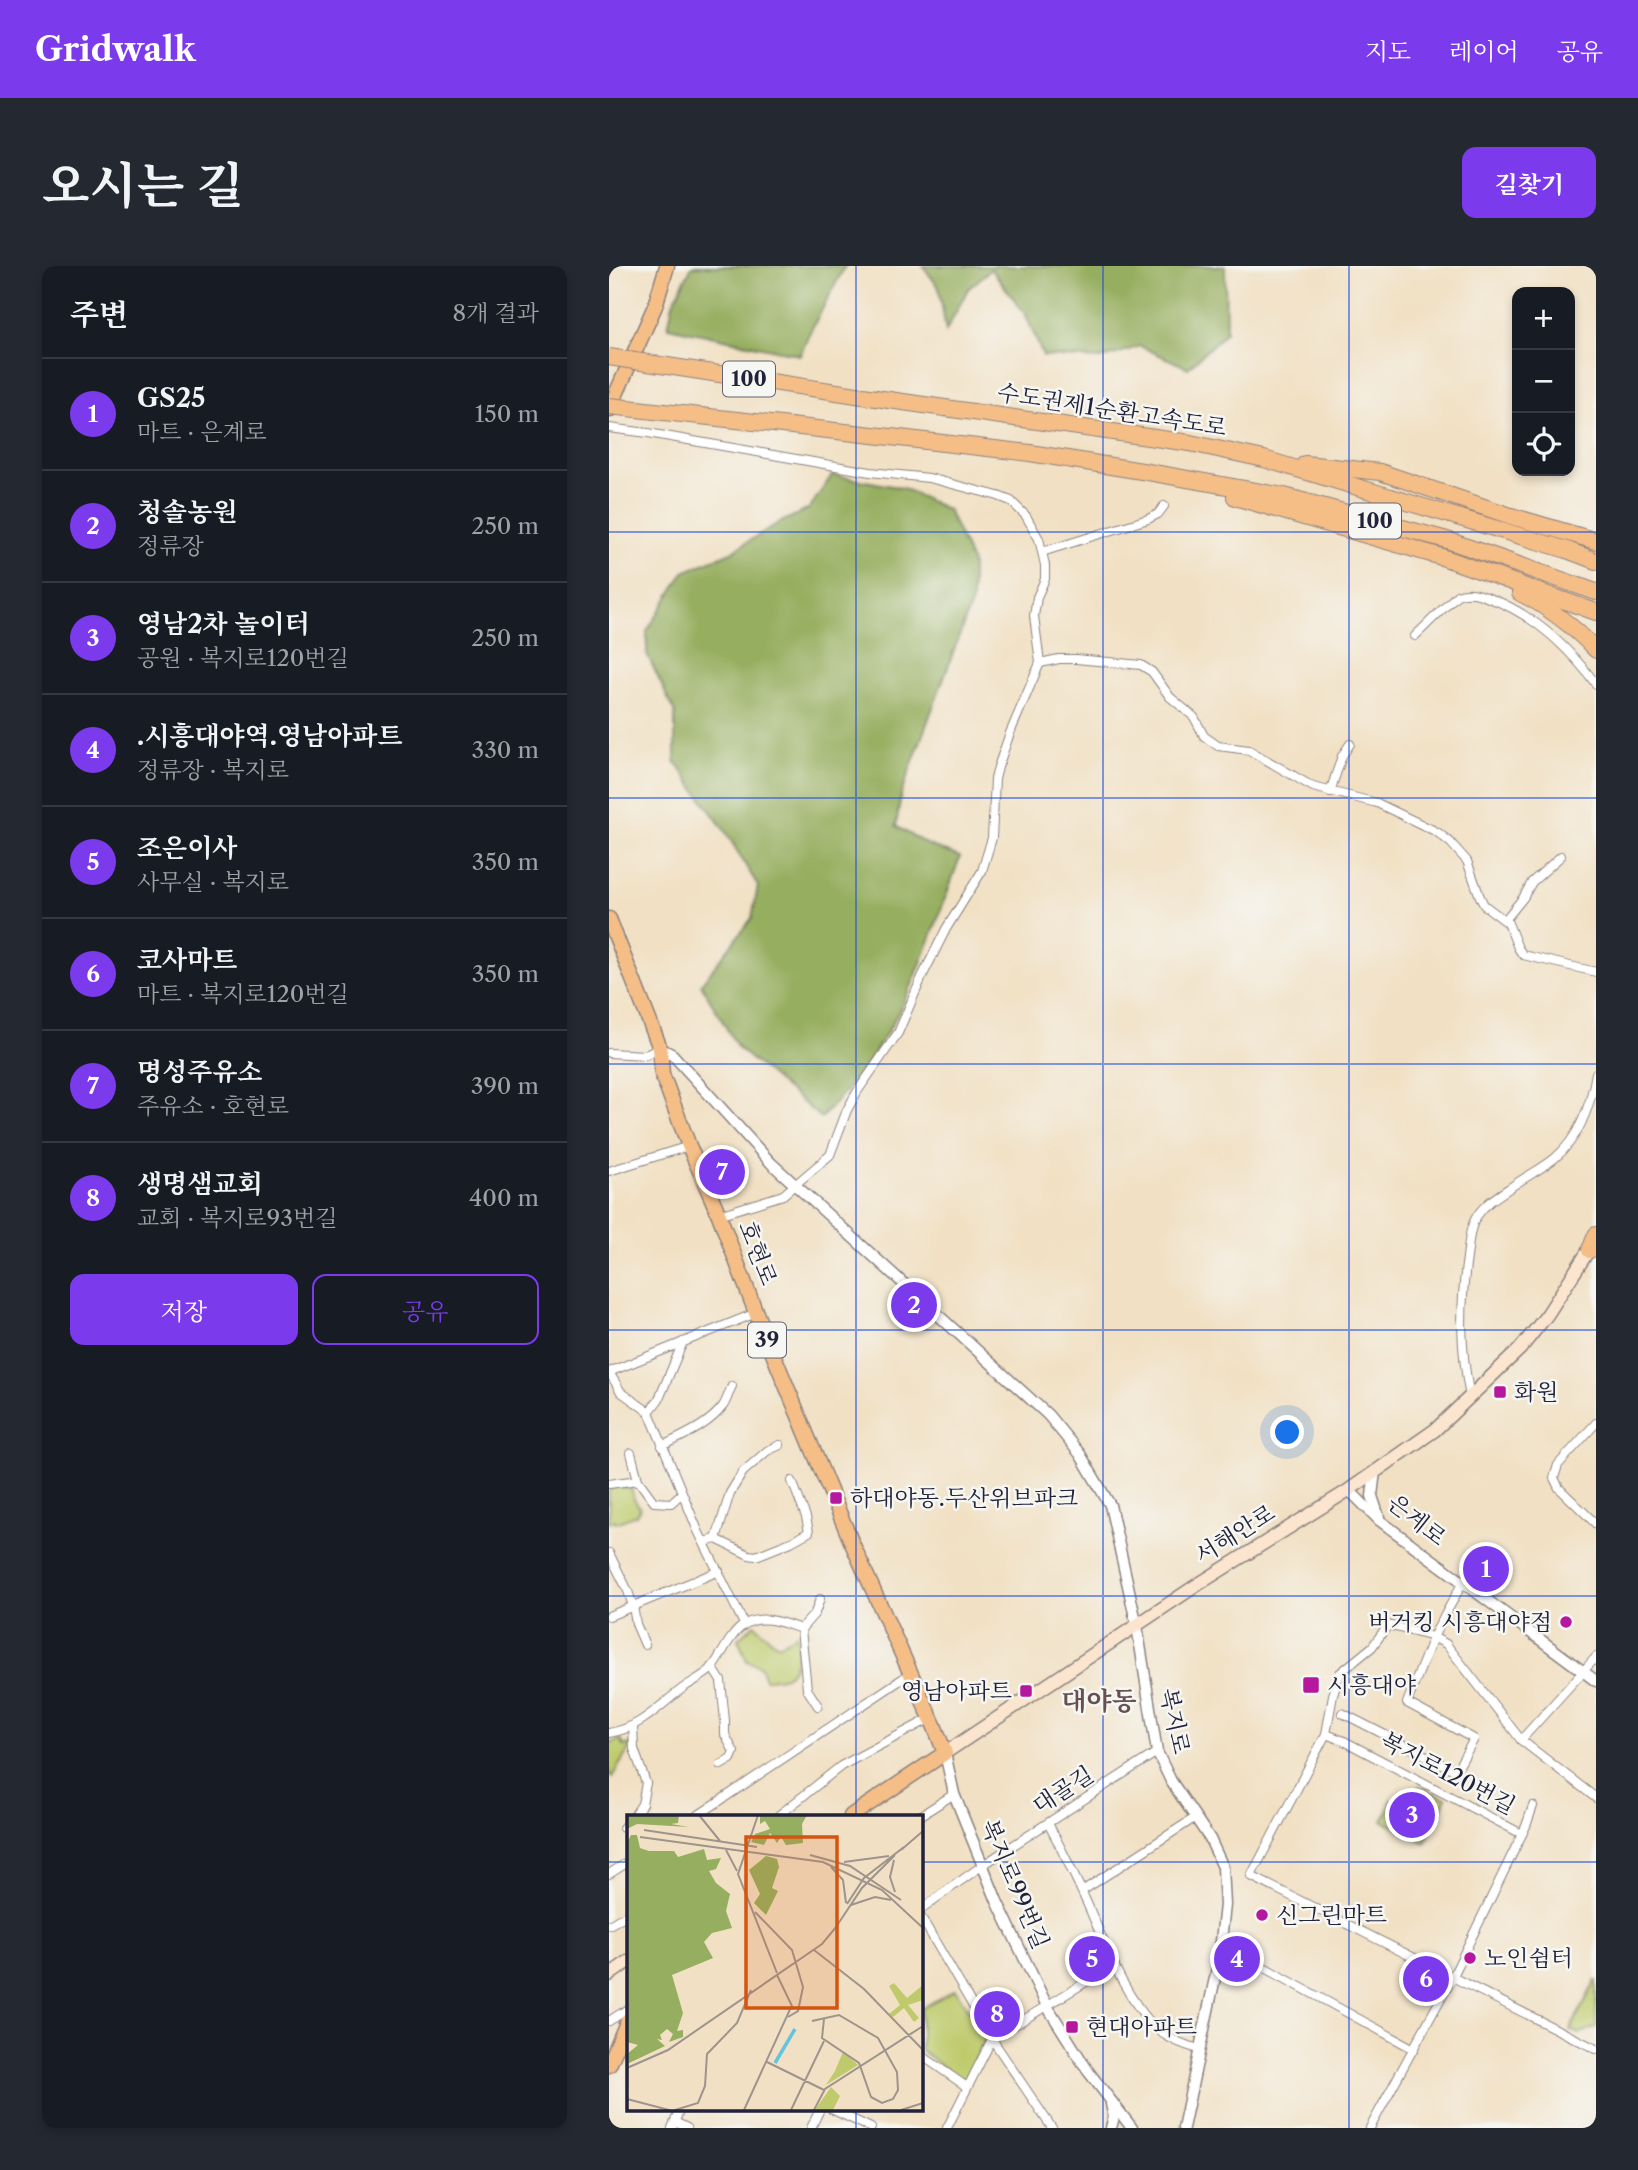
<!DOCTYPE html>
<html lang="ko">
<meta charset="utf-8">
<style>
body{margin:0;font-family:"Libre Caslon Text","Noto Serif KR",serif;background:#242831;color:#f1f3f6}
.controls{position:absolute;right:21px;top:21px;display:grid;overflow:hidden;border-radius:14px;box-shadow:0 4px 10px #0003}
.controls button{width:63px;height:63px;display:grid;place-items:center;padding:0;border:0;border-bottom:2px solid #363941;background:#171b24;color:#f1f3f6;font:35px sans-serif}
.you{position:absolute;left:679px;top:1167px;width:24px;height:24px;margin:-18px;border:5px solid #fff;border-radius:50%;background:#1a73e8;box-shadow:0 0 0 10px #1a73e833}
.badge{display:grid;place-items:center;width:46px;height:46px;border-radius:50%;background:#7c3aed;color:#fff;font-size:23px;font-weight:700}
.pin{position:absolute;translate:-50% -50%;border:4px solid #fff;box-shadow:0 2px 7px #0006}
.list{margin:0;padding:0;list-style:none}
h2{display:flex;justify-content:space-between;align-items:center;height:91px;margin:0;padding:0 28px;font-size:30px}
h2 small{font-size:23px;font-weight:400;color:#9ea1a6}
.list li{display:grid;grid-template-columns:46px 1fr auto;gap:21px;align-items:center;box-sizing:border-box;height:112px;padding:0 28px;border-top:2px solid #363941}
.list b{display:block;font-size:26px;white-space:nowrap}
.list p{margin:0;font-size:23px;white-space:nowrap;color:#9ea1a6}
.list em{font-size:23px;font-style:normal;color:#9ea1a6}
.actions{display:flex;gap:14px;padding:21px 28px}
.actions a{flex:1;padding:16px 0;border:2px solid #7c3aed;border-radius:14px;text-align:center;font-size:24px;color:#7c3aed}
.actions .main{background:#7c3aed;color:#fff}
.icon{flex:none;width:38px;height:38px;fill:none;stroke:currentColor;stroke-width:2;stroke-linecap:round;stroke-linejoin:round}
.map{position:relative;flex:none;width:987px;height:1862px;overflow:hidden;border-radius:14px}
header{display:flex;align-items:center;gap:42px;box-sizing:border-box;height:98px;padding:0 35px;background:#7c3aed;color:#fff}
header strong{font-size:33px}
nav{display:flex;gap:38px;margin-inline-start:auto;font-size:24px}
.intro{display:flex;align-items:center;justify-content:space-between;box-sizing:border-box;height:168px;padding:0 42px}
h1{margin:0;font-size:49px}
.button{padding:18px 32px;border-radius:14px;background:#7c3aed;color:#fff;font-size:24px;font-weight:700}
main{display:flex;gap:42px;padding:0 42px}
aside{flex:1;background:#171b24;border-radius:14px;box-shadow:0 4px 10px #0003}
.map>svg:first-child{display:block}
.green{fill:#beca6b;stroke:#707653;stroke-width:2}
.forest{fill:#96ae5f;stroke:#5c684d;stroke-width:2}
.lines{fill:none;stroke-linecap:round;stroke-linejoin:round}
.minor-casing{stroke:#8a817f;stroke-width:10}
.tertiary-casing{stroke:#8a817f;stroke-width:13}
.secondary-casing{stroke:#8a817f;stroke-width:15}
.primary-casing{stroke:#8a817f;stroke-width:17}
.motorway-casing{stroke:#8a817f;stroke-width:18}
.minor{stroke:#fff;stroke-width:8}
.tertiary{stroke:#fff;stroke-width:10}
.secondary{stroke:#fbe5cf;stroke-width:12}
.primary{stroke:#f6be87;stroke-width:14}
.motorway{stroke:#f6be87;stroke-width:16}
.motorway-bridge-casing{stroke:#8a817f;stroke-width:18;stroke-linecap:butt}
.motorway-bridge{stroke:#f6be87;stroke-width:16}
.grid{fill:none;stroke:#1d4ed8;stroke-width:2;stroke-opacity:0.55}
.poi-dot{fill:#b5179e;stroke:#f6f6f2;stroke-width:2.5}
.labels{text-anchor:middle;stroke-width:5;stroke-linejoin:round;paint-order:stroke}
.shield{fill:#f6f6f2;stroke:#626272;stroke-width:2}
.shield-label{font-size:21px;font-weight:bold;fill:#22223b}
.street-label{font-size:23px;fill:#22223b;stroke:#f6f6f2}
.poi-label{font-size:23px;fill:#22223b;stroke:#f6f6f2;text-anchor:start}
.quarter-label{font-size:26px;font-weight:bold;fill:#665052;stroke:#f6f6f2}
.inset-river{fill:none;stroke:#61c5df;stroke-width:3.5}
.inset-road{fill:none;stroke:#9e948d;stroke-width:2}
.view{fill:#d45411;fill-opacity:0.15;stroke:#d45411;stroke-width:3.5}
.inset-edge{fill:none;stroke:#22223b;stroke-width:3.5}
</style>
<header>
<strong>Gridwalk</strong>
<nav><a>지도</a><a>레이어</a><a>공유</a></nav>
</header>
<div class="intro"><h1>오시는 길</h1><a class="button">길찾기</a></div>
<main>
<aside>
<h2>주변<small>8개 결과</small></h2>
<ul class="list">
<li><span class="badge">1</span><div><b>GS25</b><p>마트 · 은계로</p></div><em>150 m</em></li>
<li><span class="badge">2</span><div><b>청솔농원</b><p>정류장</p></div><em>250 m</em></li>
<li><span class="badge">3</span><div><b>영남2차 놀이터</b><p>공원 · 복지로120번길</p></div><em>250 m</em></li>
<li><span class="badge">4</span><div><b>.시흥대야역.영남아파트</b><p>정류장 · 복지로</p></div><em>330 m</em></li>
<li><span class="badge">5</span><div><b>조은이사</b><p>사무실 · 복지로</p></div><em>350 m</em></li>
<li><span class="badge">6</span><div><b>코사마트</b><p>마트 · 복지로120번길</p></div><em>350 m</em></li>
<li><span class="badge">7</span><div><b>명성주유소</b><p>주유소 · 호현로</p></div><em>390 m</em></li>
<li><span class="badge">8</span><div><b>생명샘교회</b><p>교회 · 복지로93번길</p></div><em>400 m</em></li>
</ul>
<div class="actions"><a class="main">저장</a><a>공유</a></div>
</aside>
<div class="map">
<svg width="987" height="1862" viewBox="0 0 987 1862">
<rect width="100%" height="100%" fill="#f6f6f2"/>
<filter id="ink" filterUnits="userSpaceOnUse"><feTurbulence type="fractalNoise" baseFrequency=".0143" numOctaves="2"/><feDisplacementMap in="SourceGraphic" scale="14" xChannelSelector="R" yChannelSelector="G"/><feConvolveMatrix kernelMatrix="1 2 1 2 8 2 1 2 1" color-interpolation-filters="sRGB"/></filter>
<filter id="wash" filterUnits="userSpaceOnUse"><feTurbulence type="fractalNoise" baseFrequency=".00686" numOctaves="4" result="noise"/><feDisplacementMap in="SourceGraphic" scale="28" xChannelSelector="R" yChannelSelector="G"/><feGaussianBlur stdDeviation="1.57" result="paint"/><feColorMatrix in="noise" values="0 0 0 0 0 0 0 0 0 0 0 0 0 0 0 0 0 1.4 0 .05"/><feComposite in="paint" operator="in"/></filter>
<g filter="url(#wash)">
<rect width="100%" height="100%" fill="#f1e0c3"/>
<g class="green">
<path d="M9 1220 22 1222 25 1233 31 1242 27 1249 7 1257 6 1254 1 1256 0 1253V1227L1 1223Z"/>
<path d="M145 1358 167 1378H172L187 1368C190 1376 188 1383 187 1392 183 1412 174 1412 156 1413L151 1400 138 1395 129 1373Z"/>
<path d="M12 1473 15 1480 21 1478 22 1480 3 1511 0 1507V1478Z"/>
<path d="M810 1520 837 1532 816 1577 774 1555 783 1534 801 1541Z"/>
<path d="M987 1714V1761L970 1768 961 1764Z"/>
<path d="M346 1723 377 1772 356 1815 353 1816 312 1784V1743Z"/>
</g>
<g class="forest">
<path d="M83 0H236L201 66 191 89 59 61 64 37Z"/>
<path d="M314 0H616L617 66 579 102 531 80 492 93 434 90 417 49 382 3 359 23 337 65 330 22Z"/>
<path d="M223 209 294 222 339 244 363 297V335L292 528 287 560 317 578 351 591C335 635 320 680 301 723 279 771 249 814 212 852L129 782 92 718 143 652 149 620 118 568 66 495V447L38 388V365L75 306 122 286 168 258 200 243Z"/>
</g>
</g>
<g filter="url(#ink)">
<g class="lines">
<defs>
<g id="minor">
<path d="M0 162 39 167 261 206 320 212 389 230 402 235 417 250 430 273 436 299V313L428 331 425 350 431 397 401 467 389 501 386 513 383 572 373 605 337 663 313 711 289 767 248 826 238 844 221 889 174 929 110 949"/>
<path d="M433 286 539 253 549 248 555 240"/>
<path d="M806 370 848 329C859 324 870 328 880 332 925 348 959 381 987 418"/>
<path d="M431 397 450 393H467L532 399 543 406 561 431 585 451 595 470 609 480 640 484 704 521 768 537 828 566 841 576 858 595 871 631 875 639 899 657 909 682 914 689 987 706"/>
<path d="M721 526 733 490 741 478"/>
<path d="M896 654 914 632 923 616 952 590"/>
<path d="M0 787 36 789 51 782"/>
<path d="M0 905 80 880"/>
<path d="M0 1106 12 1126 40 1146 89 1265 135 1358"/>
<path d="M0 1106 147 1047"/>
<path d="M861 1131C851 1080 851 1042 858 991 860 978 860 962 868 950 877 936 892 928 905 919 918 910 934 902 946 892 971 871 982 838 987 807"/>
<path d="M40 1146 50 1133 74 1076"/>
<path d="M987 1157 949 1199 945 1212 950 1222 987 1258"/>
<path d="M53 1180C74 1170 100 1159 114 1140 118 1134 120 1126 123 1120"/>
<path d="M22 1187 29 1214"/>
<path d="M0 1218 29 1214 45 1236 62 1237 72 1228"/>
<path d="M107 1273 121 1227 134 1206 158 1185 171 1179"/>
<path d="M95 1276 107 1273 140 1289 147 1290 182 1276 200 1266 197 1251 183 1215"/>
<path d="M0 1287 19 1325 24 1340 27 1358 36 1379"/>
<path d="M0 1350 110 1305"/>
<path d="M192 1363 198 1423 209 1440"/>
<path d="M103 1401 112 1415 116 1455V1469L125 1486 122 1493 112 1499"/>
<path d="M733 1447 847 1505 865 1473 798 1437 824 1371 854 1316"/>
<path d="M24 1460 25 1483 37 1517 33 1538 25 1550"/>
<path d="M0 1467C33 1462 51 1438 77 1420 86 1414 95 1410 103 1402 113 1389 121 1368 135 1359 151 1347 175 1357 192 1363L206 1347 211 1333"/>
<path d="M717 1468 735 1475 913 1568"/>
<path d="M912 1474 987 1391"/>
<path d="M987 1532 912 1474 837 1378 824 1371 779 1359 763 1381 731 1407 724 1429 717 1468 642 1610 987 1783"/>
<path d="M88 1550 302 1407"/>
<path d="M169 1550 232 1500 322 1452"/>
<path d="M311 1550 345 1528"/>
<path d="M439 1557C452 1582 465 1608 477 1635 496 1677 513 1729 547 1762 559 1773 575 1779 590 1783"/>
<path d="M14 1562 19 1556"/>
<path d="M0 1608 19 1596"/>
<path d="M473 1625 587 1551"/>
<path d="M312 1643 374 1599 548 1486"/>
<path d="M312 1651 383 1773 443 1862"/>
<path d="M0 1659 19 1648"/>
<path d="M640 1693 805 1783"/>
<path d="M0 1755 19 1743"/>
<path d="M312 1789 358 1821"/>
<path d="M222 1843 262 1862"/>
<path d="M66 1856 78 1862"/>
<path d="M63 1862 71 1843"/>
<path d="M202 1862 211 1843"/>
<path d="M338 1862 383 1773 505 1699"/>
<path d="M761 1862 844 1710 917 1560 924 1540"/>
</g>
<g id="tertiary">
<path d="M51 782 64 789 162 897 439 1149 471 1188 501 1239 528 1360 548 1486 562 1515 601 1573 614 1601 616 1639 610 1693 574 1862"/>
<path d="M766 1205 763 1230 770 1251"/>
<path d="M740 1224 770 1254 987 1415"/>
<path d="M336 1487 345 1528 388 1635 438 1740 479 1805 523 1862"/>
<path d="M502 1838 505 1851 502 1862"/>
</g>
<g id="secondary">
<path d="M336 1487 588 1319 740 1224 826 1164 911 1083 938 1049 985 976"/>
<path d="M0 1709 19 1696"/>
</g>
<g id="primary">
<path d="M0 144 46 40 58 0"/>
<path d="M0 653 51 782 53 808 80 880 110 949 147 1047 242 1275 325 1459 336 1487 242 1550"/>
<path d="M0 1799 19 1754"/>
</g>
<g id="motorway">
<path d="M280 134 581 177 655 193 958 284 987 295"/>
<path d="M273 170 421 187 539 206 675 230 838 274 987 326"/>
<path d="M696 198 771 206 902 250 987 275"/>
<path d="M626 231 833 291 987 346"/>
<path d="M911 327C940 341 965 361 987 384"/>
<path d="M981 984 987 969"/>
</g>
</defs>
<use href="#minor" class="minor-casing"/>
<use href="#tertiary" class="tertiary-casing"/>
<use href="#secondary" class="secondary-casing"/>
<use href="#primary" class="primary-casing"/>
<use href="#motorway" class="motorway-casing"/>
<use href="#minor" class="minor"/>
<use href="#tertiary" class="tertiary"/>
<use href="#secondary" class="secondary"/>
<use href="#primary" class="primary"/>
<use href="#motorway" class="motorway"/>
<defs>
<g id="motorway-bridge">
<path d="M0 91 280 134"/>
<path d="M0 140 273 170"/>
</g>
</defs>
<use href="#motorway-bridge" class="motorway-bridge-casing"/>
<use href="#motorway-bridge" class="motorway-bridge"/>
</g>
</g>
<path class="grid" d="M247 0V1550M494 0V1862M740 0V1862M0 266H987M0 532H987M0 798H987M0 1064H987M0 1330H987M0 1596H19M312 1596H987M247 1843V1862"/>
<g class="poi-dot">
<rect x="884" y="1119" width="14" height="14" rx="3.5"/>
<rect x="220" y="1225" width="14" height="14" rx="3.5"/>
<circle cx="957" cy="1356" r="7"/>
<rect x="693" y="1410" width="18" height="18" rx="3.5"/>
<rect x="410" y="1418" width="14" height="14" rx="3.5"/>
<circle cx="653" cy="1649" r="7"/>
<circle cx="861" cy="1692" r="7"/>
<rect x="456" y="1754" width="14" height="14" rx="3.5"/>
</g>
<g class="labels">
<g class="shield">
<rect x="114" y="95.5" width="52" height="35" rx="5"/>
<rect x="740" y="237.5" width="52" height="35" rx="5"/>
<rect x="139" y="1056.5" width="38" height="35" rx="5"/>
</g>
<g class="shield-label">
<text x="140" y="120">100</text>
<text x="766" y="262">100</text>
<text x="158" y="1081">39</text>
</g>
<g class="street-label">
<text transform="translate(503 144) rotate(9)" y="8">수도권제1순환고속도로</text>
<text transform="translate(149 987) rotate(69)" y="8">호현로</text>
<text transform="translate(808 1254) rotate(38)" y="8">은계로</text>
<text transform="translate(626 1268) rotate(-32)" y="8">서해안로</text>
<text transform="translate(566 1455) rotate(78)" y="8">복지로</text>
<text transform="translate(839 1507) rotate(28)" y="8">복지로120번길</text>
<text transform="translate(454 1524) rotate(-33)" y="8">대골길</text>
<text transform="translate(406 1618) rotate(67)" y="8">복지로99번길</text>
</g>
<g class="poi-label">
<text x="905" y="1134">화원</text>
<text x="241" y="1240">하대야동.두산위브파크</text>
<text x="943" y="1364" text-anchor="end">버거킹 시흥대야점</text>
<text x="718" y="1427">시흥대야</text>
<text x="403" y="1433" text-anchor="end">영남아파트</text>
<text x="667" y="1657">신그린마트</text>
<text x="875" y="1700">노인쉼터</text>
<text x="477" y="1769">현대아파트</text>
</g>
<g class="quarter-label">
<text x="490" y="1444">대야동</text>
</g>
</g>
<g transform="translate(18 1549)">
<rect width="296" height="296" fill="#f1e0c3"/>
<path d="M267 168 280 183 296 170V185L281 190 292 203 287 207 277 193 266 202 262 199 273 190 262 171ZM216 237 231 250 199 270 208 256ZM204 272 213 281 206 295H188Z" fill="#beca6b"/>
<path d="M0 0H52L51 8 44 9 62 12 10 9 0 14ZM133 0H180L175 9 176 28 159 30 154 22 150 28 143 18 137 30 124 27 128 19 143 14 138 6 133 9ZM4 20H10L13 33 22 36H47L51 42 77 34 80 45 94 43 89 54 82 56 89 68 103 79 99 96 105 113 85 118 77 127 86 143 45 160 56 198 50 216 56 215V222L42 227 46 219 40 214 33 220 35 225 30 224 38 231 0 249V239L11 230 0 227V28ZM139 41 150 44 152 52 145 73 151 76 139 100 127 88 133 79 122 55Z" fill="#96ae5f"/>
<path class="inset-river" d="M148 248 168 214"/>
<path class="inset-road" d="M72 0 93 26M131 0 111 59 150 158M17 15 130 32M13 22 196 47 255 75 296 113M99 35 110 56M274 35 296 16M183 40 223 51 274 85M267 45 263 62 268 77M217 47 262 41M204 52 216 65 219 88M220 89 237 63 277 32M224 90 248 82 264 85M128 97 165 135 176 172 171 196 161 202M209 112 235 73 268 40M187 135 237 174 296 235M150 160 165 191M185 206 212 200 251 223 270 257 271 275 266 284 255 288 244 282 232 248 195 223 197 204M140 247 197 275M0 253 41 235 195 129 210 111M0 284 42 295M48 295 71 288 78 271 80 239 110 208 124 175M117 295 165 190M164 295 197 226M187 295 198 274 296 211M274 295 296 288"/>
<path class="view" d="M119 22H210V193H119Z"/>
<rect width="296" height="296" class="inset-edge"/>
</g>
</svg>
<div class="controls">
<button>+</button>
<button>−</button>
<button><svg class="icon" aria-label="locate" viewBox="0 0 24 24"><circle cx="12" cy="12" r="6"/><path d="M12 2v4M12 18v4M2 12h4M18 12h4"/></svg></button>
</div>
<div class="you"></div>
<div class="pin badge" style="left:877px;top:1303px">1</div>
<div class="pin badge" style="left:305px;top:1039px">2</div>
<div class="pin badge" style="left:803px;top:1549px">3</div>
<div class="pin badge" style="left:628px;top:1693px">4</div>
<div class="pin badge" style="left:483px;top:1693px">5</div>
<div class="pin badge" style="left:817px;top:1713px">6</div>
<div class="pin badge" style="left:113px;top:906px">7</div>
<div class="pin badge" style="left:388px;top:1748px">8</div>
</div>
</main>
